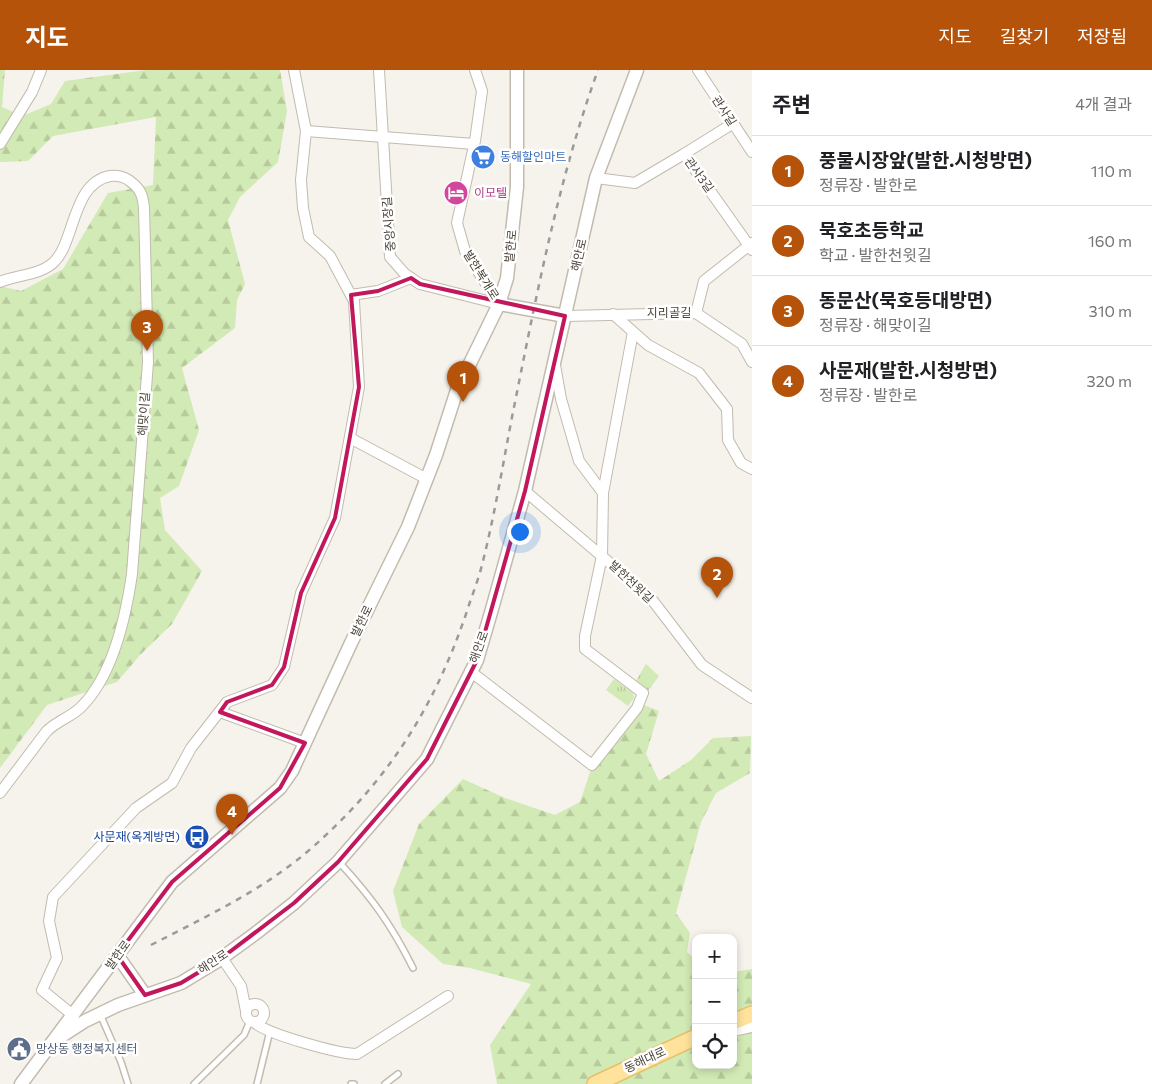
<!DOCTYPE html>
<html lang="ko">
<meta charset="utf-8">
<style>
body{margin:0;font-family:Commissioner,"Noto Sans KR",sans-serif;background:#f2f2f2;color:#202124}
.controls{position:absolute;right:15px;bottom:15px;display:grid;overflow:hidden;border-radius:10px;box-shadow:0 2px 8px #0003}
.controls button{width:45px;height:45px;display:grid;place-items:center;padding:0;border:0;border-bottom:1px solid #e0e0e0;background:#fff;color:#202124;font:25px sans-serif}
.you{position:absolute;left:519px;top:461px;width:18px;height:18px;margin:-12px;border:4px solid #fff;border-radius:50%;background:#1a73e8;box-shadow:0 0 0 8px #1a73e833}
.badge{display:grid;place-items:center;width:32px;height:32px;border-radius:50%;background:#b45309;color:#fff;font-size:16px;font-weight:700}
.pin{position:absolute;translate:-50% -41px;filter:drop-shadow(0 1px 2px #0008)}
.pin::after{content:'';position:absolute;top:26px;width:18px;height:15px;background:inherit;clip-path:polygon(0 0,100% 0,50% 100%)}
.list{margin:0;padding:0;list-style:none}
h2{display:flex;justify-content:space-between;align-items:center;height:65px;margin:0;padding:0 20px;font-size:21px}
h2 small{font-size:16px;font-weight:400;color:#757577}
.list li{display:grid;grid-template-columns:32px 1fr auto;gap:15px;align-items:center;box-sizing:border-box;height:70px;padding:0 20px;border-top:1px solid #e0e0e0}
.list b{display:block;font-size:19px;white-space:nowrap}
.list p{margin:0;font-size:16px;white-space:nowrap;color:#757577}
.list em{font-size:16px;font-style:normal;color:#757577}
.icon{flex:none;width:28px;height:28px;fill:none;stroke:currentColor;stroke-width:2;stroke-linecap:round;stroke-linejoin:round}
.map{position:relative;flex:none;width:752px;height:1014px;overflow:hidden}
header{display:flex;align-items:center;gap:30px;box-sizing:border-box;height:70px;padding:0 25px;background:#b45309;color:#fff}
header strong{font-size:24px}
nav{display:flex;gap:28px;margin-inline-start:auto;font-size:18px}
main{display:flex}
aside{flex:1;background:#fff}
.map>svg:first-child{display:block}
.grass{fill:url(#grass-tufts)}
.forest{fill:url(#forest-firs)}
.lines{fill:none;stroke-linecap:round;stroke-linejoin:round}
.service-casing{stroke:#c2bbae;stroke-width:8}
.minor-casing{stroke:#c2bbae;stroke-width:12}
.tertiary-casing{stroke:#c2bbae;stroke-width:15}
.primary-casing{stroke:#e6c16a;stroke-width:18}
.service{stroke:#fff;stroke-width:5}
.minor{stroke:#fff;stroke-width:10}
.tertiary{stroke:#fff;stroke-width:12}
.primary{stroke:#ffe39c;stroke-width:15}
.rail{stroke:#9a9a9a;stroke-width:2.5;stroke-dasharray:6 6;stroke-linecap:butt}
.marked{fill:none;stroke:#c2185b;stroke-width:4;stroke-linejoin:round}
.labels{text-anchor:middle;stroke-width:5;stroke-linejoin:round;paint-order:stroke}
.street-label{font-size:12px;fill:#4b4439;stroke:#fff}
.shop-label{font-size:12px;fill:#366cbe;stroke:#fff;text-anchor:start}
.hotel-label{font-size:12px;fill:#b23c85;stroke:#fff;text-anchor:start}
.transit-label{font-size:12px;fill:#164399;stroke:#fff;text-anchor:end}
.service-label{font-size:12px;fill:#4e5e75;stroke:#fff;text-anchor:start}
</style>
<header>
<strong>지도</strong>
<nav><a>지도</a><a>길찾기</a><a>저장됨</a></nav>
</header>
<main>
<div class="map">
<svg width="752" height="1014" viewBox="0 0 752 1014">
<defs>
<pattern id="grass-tufts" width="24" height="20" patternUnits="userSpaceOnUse" patternTransform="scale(1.25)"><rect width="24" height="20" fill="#d2eab5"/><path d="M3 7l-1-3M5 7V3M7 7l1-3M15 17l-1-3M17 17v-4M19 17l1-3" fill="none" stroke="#b6ca9c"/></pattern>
<pattern id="forest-firs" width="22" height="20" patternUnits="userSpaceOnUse" patternTransform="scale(1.25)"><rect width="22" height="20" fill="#d2eab5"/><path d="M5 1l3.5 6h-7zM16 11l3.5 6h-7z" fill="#b6ca9c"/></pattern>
</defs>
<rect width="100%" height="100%" fill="#f6f3ec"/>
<g class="grass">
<path d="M646 594 659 606 648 621 644 622 634 614Z"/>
<path d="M614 609 633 623 634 628 628 636 606 620Z"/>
</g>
<g class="forest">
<path d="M0 0H5L2 37 22 46 51 34 65 11 146 0H280L287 41 278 92 240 127 228 150 245 214 237 230 235 258 182 298 199 360 179 416 160 428 165 460 202 501 172 554 141 584 117 612 47 635 0 698V216L21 221 63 199 108 123 153 115 156 47 53 66 28 91 0 92Z"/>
<path d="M637 632 659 641 646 684 659 711 691 690 713 668 751 666 750 703 716 723 701 752 676 843 690 863 687 882 696 890V995H733V902L752 899V1014H497L490 975 531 914 470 898 443 894 402 857 393 821 419 754 463 709 505 728 555 745 580 732 590 702Z"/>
</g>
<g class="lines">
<defs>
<g id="service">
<path d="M339 792C372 828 391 854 413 898"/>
<path d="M100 944 121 992 128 1014"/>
<path d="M194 1014 244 965 250 951"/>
<path d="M257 1014 270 961"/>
<path d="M351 1014H354"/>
<path d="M385 1014 398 1004"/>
</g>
<g id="minor">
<path d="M379 0 390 187 405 204 420 214 499 234"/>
<path d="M475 0 482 21 475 71 457 153 465 181 499 234"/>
<path d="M698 0 752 82"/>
<path d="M306 61 474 74"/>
<path d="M0 74 32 22 41 0"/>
<path d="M684 84 732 54"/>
<path d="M596 108 635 113 684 84 752 180"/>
<path d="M0 212C16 205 41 205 54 192 75 172 72 113 110 106 117 105 126 107 131 112 141 119 143 127 144 138L148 292 132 504C126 545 113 604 83 635 73 647 57 650 46 662L0 723"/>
<path d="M351 225 378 221 411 208"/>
<path d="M696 243 704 211 752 173"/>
<path d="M613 244 648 275 699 303 727 339 728 370 741 393 752 399"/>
<path d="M565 246 696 243 742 274 752 292"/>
<path d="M350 368 427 409"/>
<path d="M525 421 650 527 702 595 752 628"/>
<path d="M603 423 633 262"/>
<path d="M470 601 592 695 637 638 643 623 585 579V566L602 486 603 423 579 391 561 329 555 295"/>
<path d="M220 642 305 673"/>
<path d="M222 888 241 916 246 941"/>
<circle cx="255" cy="943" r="9"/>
<path d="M74 946 42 920 57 888 49 851 53 827 136 738 172 713 191 678 227 632 272 615 284 597 301 523 335 448 359 317 354 231 330 186 309 167 303 138 301 110 306 61 294 0"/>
<path d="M254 952C266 964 339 984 357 984L448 926"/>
<path d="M733 961 752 957"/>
</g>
<g id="tertiary">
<path d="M499 234 565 246"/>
<path d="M117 885 145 925"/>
<path d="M54 971 85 951 118 935 181 913 219 890 256 863 294 833 338 792 427 689 477 590 492 539 525 421 596 108 637 0"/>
<path d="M21 1014 172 812 280 718 292 701 351 573 408 457 436 385 457 320 499 234 507 208 517 117V0"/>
</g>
<g id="primary">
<path d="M733 952 752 944"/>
<path d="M595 1014 696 967"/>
</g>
</defs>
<use href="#service" class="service-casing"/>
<use href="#minor" class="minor-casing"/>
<use href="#tertiary" class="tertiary-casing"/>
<use href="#primary" class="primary-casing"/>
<use href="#service" class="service"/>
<use href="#minor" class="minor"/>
<use href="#tertiary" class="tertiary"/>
<use href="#primary" class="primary"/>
<path class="rail" d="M151 875C205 847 261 821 307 782 385 715 433 641 466 544 471 528 478 511 482 495 495 444 503 393 513 342 536 228 558 110 598 0"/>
</g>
<path class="marked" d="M411 208 420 214 565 246 525 421 477 590 427 689 338 792 294 833 219 890 181 913 145 925 117 885 172 812 280 718 305 673 220 642 227 632 272 615 284 597 301 523 335 448 359 317 351 225 378 221Z"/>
<defs>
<symbol id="supermarket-disc" viewBox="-11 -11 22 22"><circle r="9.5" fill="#3f7fe0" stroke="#fff"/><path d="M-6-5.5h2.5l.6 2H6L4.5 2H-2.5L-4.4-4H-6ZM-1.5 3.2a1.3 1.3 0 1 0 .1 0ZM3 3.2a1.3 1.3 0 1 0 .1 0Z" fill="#fff"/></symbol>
<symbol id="hotel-disc" viewBox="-11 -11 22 22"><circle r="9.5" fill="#d1479c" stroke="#fff"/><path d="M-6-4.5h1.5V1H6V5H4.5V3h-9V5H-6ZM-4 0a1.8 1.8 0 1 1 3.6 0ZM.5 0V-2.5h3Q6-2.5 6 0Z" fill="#fff"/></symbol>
<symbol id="bus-disc" viewBox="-11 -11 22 22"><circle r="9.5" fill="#1a4fb4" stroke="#fff"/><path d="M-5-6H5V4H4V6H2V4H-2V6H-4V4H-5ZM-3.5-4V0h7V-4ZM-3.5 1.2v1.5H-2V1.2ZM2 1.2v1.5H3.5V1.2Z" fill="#fff"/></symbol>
<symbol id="civic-disc" viewBox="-11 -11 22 22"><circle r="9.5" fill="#5c6f8a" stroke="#fff"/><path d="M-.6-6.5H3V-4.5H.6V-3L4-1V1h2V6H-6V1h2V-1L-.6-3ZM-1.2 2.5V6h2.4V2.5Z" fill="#fff"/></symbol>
</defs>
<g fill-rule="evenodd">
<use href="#supermarket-disc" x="469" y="73" width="28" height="28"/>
<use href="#hotel-disc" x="442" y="109" width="28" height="28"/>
<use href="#bus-disc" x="183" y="753" width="28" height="28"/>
<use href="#civic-disc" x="5" y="965" width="28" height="28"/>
</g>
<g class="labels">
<g class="street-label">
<text transform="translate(724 41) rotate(57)" y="4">관사길</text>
<text transform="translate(699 105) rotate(54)" y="4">관사3길</text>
<text transform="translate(389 154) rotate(-94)" y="4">중앙시장길</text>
<text transform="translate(511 176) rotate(-84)" y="4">발한로</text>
<text transform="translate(579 185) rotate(-77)" y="4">해안로</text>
<text transform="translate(481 205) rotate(58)" y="4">발한복개로</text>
<text x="669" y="247">지리골길</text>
<text transform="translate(144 344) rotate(-86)" y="4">해맞이길</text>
<text transform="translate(631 512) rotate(43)" y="4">발한천윗길</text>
<text transform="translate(362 551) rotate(-64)" y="4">발한로</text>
<text transform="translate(479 577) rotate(-70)" y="4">해안로</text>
<text transform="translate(118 885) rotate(-54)" y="4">발한로</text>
<text transform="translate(213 892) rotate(-33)" y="4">해안로</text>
<text transform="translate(645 990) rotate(-25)" y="4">동해대로</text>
</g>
<g class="shop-label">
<text x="500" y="91">동해할인마트</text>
</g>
<g class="hotel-label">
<text x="474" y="127">이모텔</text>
</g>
<g class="transit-label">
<text x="180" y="771">사문재(옥계방면)</text>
</g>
<g class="service-label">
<text x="36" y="983">망상동 행정복지센터</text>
</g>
</g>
</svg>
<div class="controls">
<button>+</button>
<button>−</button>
<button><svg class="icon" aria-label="locate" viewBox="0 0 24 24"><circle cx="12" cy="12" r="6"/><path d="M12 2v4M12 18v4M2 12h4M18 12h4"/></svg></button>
</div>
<div class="you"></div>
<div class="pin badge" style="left:463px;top:332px">1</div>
<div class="pin badge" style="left:717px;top:528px">2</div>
<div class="pin badge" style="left:147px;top:281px">3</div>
<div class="pin badge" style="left:232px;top:765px">4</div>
</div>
<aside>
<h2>주변<small>4개 결과</small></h2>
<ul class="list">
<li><span class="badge">1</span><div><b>풍물시장앞(발한.시청방면)</b><p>정류장 · 발한로</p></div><em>110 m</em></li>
<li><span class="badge">2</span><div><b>묵호초등학교</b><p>학교 · 발한천윗길</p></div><em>160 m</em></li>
<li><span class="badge">3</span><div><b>동문산(묵호등대방면)</b><p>정류장 · 해맞이길</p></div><em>310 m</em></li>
<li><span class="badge">4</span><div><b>사문재(발한.시청방면)</b><p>정류장 · 발한로</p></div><em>320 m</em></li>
</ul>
</aside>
</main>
